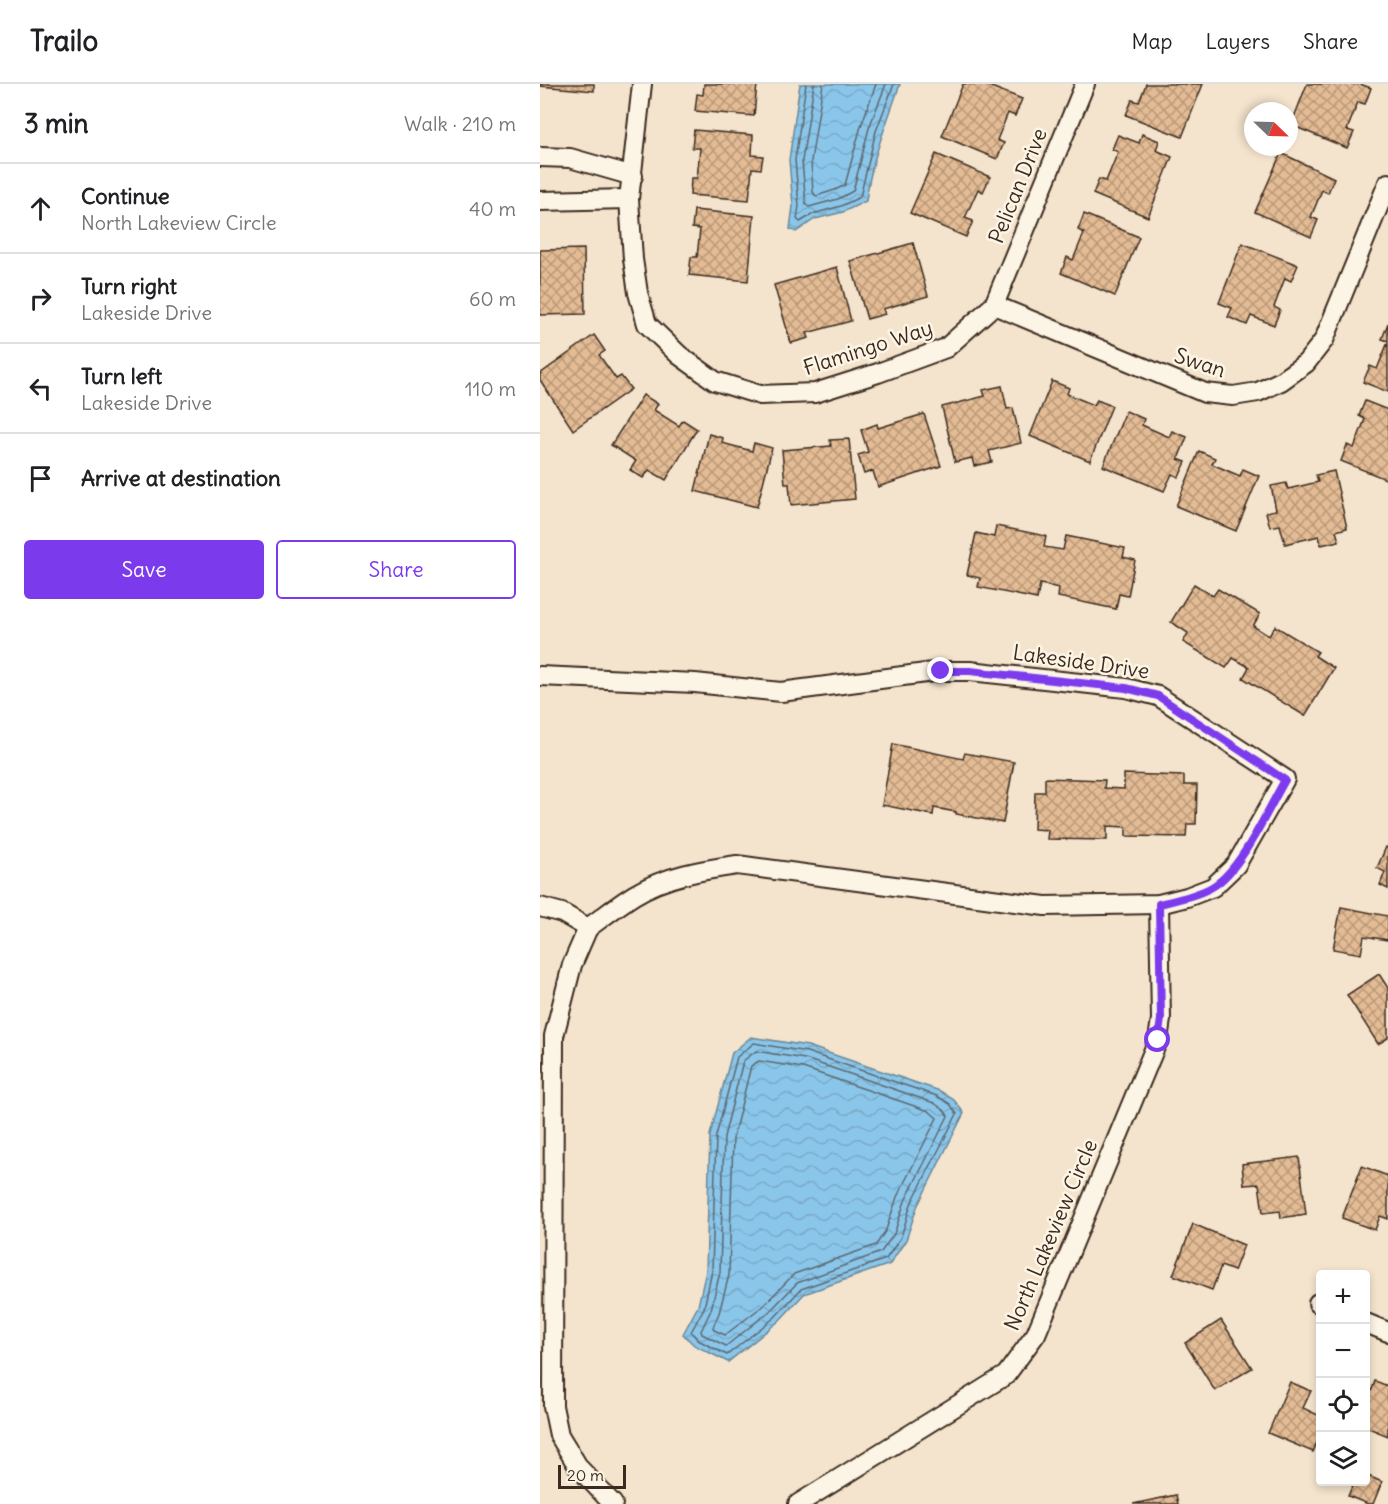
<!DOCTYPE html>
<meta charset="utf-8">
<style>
body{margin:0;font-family:Delius,sans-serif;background:#f6f6f6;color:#202124}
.controls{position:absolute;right:18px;bottom:18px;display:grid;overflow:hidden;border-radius:6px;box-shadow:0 3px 9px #0003}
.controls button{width:54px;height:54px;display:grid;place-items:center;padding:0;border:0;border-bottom:2px solid #e0e0e0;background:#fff;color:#202124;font:30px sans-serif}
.compass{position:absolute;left:704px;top:18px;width:54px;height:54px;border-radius:50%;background:#fff;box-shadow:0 3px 9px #0003;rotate:113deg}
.scale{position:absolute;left:18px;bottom:15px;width:68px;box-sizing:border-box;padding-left:6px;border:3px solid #3b2a1e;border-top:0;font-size:16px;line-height:21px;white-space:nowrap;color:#3b2a1e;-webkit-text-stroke:4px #fcf5e5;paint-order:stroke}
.stop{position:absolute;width:18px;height:18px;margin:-14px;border:4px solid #7c3aed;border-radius:50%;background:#fff}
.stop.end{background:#7c3aed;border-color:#fff;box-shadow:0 2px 6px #0008}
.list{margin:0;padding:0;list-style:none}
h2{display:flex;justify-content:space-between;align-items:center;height:78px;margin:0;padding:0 24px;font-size:26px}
h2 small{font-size:20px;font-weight:400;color:#757577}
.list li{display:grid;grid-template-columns:39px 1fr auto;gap:18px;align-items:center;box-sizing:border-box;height:90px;padding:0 24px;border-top:2px solid #e0e0e0}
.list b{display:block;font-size:22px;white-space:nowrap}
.list p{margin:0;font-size:20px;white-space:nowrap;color:#757577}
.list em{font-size:20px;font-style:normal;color:#757577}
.actions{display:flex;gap:12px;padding:18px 24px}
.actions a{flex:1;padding:14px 0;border:2px solid #7c3aed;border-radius:6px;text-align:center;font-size:21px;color:#7c3aed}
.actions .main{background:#7c3aed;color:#fff}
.icon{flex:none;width:33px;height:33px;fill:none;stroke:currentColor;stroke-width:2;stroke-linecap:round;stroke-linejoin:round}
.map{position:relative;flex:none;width:848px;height:1420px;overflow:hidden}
header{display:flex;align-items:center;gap:36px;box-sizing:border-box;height:84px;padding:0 30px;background:#fff;border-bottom:2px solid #e0e0e0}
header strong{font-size:28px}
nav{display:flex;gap:33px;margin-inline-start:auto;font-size:21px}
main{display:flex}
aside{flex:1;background:#fff}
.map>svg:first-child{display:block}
.water{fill:url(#water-waves);stroke:#6a8898;stroke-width:1.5}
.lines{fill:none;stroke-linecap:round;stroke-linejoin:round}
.shore{stroke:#5b6870;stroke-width:1.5}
.building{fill:url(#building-cross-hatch);stroke:#3b2a1e;stroke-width:1.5}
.minor-casing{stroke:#3b2a1e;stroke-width:22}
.minor{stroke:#fcf5e5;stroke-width:18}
.route{stroke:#7c3aed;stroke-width:8}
.labels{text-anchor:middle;stroke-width:5;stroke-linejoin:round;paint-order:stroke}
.street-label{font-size:21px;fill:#3b2a1e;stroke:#fcf5e5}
</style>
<header>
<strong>Trailo</strong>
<nav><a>Map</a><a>Layers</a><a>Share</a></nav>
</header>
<main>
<aside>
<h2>3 min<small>Walk · 210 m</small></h2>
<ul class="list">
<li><svg class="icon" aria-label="ahead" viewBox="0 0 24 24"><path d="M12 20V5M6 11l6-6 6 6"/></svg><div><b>Continue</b><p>North Lakeview Circle</p></div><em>40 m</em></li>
<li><svg class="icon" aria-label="right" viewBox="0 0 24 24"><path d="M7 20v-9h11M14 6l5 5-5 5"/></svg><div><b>Turn right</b><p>Lakeside Drive</p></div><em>60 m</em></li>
<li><svg class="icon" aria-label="left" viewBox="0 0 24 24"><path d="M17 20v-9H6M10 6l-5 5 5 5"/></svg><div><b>Turn left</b><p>Lakeside Drive</p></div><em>110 m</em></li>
<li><svg class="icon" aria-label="arrive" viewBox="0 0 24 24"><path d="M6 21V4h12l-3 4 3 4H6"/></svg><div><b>Arrive at destination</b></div></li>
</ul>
<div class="actions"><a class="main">Save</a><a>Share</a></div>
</aside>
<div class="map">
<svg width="848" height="1420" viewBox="0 0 848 1420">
<defs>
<pattern id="water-waves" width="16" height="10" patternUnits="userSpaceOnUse" patternTransform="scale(1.5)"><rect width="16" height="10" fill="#8ac6ea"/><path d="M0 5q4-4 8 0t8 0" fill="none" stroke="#78aac8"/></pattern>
<pattern id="building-cross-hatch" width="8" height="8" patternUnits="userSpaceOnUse" patternTransform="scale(1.5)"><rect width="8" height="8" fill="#e3bb94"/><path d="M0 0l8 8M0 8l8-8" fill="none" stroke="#b99878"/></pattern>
</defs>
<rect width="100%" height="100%" fill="#f4e4cd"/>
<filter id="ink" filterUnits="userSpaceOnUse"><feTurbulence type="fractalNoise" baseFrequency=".0167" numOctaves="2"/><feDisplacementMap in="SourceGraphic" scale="12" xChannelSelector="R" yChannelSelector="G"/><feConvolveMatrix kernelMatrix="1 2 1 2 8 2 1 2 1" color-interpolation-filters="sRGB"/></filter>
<g filter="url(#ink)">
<g class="water">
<path d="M260 0H360C347 39 331 76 326 117L303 128 275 135 256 148 250 145 253 122 249 76Z"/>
<path d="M211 953 268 962 400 1007 414 1016 424 1029 377 1123 366 1156 350 1180 264 1210 239 1237 188 1278 154 1261 143 1250 158 1222 166 1187 170 1051 192 969Z"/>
</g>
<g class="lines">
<g class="shore">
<path d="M266 0 255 76 259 122 257 135 260 138 273 130 301 122 320 113 336 47 354 0"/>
<path d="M274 0 262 77 266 121 269 123 298 115 313 107 329 44 346 0"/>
<path d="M283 0 271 77 273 108 276 112 295 106 305 101 321 42 336 0"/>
<path d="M214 959 267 968 376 1005 397 1012 410 1020 417 1030 371 1120 361 1153 346 1175 261 1205 235 1233 187 1271 158 1256 151 1248 164 1224 172 1187 176 1052 197 973Z"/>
<path d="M216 967 265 975 322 994 394 1019 404 1026 408 1032 365 1117 354 1150 341 1168 257 1199 230 1227 186 1262 162 1250 161 1247 171 1226 180 1188 184 1053 203 977Z"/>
<path d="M219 977 263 984 389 1027 397 1034 357 1113 346 1146 336 1161 254 1190 224 1221 185 1251 174 1246 173 1243 179 1229 189 1191 193 1054 211 982Z"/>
</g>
</g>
<g class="building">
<path d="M0 0H54V7L0 2Z"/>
<path d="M164 0H217L214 32 155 27 157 10 163 11Z"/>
<path d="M423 0H444L482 15 475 32 468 29 457 56 464 59 457 75 402 52Z"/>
<path d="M606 0H663L642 53 586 31 592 16 599 18Z"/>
<path d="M767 0H820L831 4 825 20 818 18 807 46 814 48 807 64 751 41Z"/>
<path d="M154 46 213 51 212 71 223 72 221 85 212 84 209 116 150 111 151 94H157L160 64H152Z"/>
<path d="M602 50 619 57 616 66 632 73 608 133 553 110 559 95 566 97 578 68 572 65 578 51 599 59Z"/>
<path d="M741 69 794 94 788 109 782 106 771 133 778 136 771 153 715 128Z"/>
<path d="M396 70 450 93 443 108 438 105 425 134 433 137 426 153 370 129Z"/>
<path d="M154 126 214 132 208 197 149 191 151 173H157L160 145 152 144Z"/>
<path d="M544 130 599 153 575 212 521 189 527 173 533 176 544 149 538 146Z"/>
<path d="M373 159 388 212 343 225 345 230 327 235 310 177Z"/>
<path d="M702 159 758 181 751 197 745 194 734 223 740 226 734 241 711 232 707 241 688 233 692 224 679 219Z"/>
<path d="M44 165 45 230 0 231V166Z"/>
<path d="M297 183 311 237 267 249 269 254 251 259 234 201Z"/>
<path d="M848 239V257L842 255Z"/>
<path d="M54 251 65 267 59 271 76 295 81 292 91 305 33 346 0 296V290Z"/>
<path d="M848 258V308L823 298 830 282 837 285Z"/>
<path d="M512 297 529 304 527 310 554 321 557 316 572 322 550 377 490 352Z"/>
<path d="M462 302 467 325 473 324 481 359 449 367 452 378 434 382 432 374 415 378 402 323 445 312 443 306Z"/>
<path d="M103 311 118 320 114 326 139 342 143 336 157 345 126 396 109 386 103 394 90 386 96 377 71 361Z"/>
<path d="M825 317 848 326V396L801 377 807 361 814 364 825 335 819 332Z"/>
<path d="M586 327 604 335 602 341 629 353 632 347 647 353 638 375 646 378 639 393 632 390 624 407 563 382Z"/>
<path d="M384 330 401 382 338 403 333 387 324 390 318 371 328 368 321 346 337 340 338 344Z"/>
<path d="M169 350 183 354 182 359 212 367 214 359 232 364 217 423 155 407Z"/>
<path d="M309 355 315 415 251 421 249 400H245L242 366 291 362 290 356Z"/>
<path d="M659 367 675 374 672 380 700 392 703 385 719 392 696 447 636 422Z"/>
<path d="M794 387 807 444 796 447 799 457 781 461 779 452 745 460 740 441 730 443 726 428 736 426 731 402 746 399 748 405 778 398 776 391Z"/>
<path d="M456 442 506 452 504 463 523 466 526 452 585 464 583 473 595 476 588 512 579 510 576 525 518 513 519 504 500 500 497 515 438 503 440 494 427 491 436 449 454 453Z"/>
<path d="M654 500 673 512 678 505 720 530 713 542 729 552 735 542 778 568 775 572 794 584 765 632 703 594 709 583 693 574 686 584 643 558 648 549 631 538Z"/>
<path d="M353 660 423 675 425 669 474 678 463 739 416 730V728L394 724 393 731 342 721Z"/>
<path d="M584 690 644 692V701H657L656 740H647L646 753 586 752V743L567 742V756L507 755 508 746 494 745 495 708H505V694L565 696 564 704 584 705Z"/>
<path d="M846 763 848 764V805L840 801 845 788 837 784Z"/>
<path d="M801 823 848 832V856L824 852 821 870 793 865Z"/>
<path d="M839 890 848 904V954L838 960 807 911Z"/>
<path d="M759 1073 766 1130 741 1134 740 1127 723 1129 719 1100 704 1101 702 1080Z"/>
<path d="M822 1082 848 1092V1135L840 1132 835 1146 802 1134Z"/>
<path d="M653 1140 704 1161 694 1187 681 1182 672 1206 633 1191Z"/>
<path d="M681 1236 712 1284 675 1307 645 1259Z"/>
<path d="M835 1297 848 1302V1352L826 1343V1322Z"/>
<path d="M750 1298 771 1307 763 1324 780 1332V1351L773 1368 728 1349Z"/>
<path d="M826 1391 842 1398 833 1420H828L808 1412 814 1398H826Z"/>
<path d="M636 1411 638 1420H593Z"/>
</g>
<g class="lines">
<defs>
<g id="minor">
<path d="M102 0 89 115 93 175 98 209 107 240 139 271 175 297 220 311 275 309 338 289 406 264 454 221 545 0"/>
<path d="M0 73 30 74 93 92"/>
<path d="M0 117 89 115"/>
<path d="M454 221 665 309 693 312 718 308 741 297 766 279 784 256 848 99"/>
<path d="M0 592 155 599 241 608 401 587H430L586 604 618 612 745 695 696 781 673 803 647 813 619 820 505 822 197 781C162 786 125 792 94 811 78 821 63 833 48 844"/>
<path d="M0 823 22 829 48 844 32 881 14 952 13 1322 19 1351 39 1384 73 1420"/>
<path d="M778 1219 780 1220"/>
<path d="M826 1239 848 1248"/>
<path d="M258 1420 466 1291 496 1250 618 956 621 935 619 820"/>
</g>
</defs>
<use href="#minor" class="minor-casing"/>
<use href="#minor" class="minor"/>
</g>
</g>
<g class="lines" filter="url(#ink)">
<path class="route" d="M401 587H430L586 604 618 612 745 696C728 725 701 787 672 803 656 812 636 816 619 820L621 935 618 956"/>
</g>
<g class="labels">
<g class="street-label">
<text transform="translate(478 102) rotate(-68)" y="7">Pelican Drive</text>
<text transform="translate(328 264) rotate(-18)" y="7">Flamingo Way</text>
<text transform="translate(660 279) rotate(18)" y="7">Swan</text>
<text transform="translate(541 578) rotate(8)" y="7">Lakeside Drive</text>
<text transform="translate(511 1151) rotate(-67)" y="7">North Lakeview Circle</text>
</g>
</g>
</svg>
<div class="controls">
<button>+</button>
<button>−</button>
<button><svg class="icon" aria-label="locate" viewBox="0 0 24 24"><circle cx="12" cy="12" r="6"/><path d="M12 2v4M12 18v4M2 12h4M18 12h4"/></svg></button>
<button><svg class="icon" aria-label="layers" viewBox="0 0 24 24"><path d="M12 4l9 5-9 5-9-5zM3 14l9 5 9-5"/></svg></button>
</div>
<svg class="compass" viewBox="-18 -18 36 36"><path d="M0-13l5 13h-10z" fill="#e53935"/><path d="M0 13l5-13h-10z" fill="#757577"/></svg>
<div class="scale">20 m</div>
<div class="stop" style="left:618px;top:956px"></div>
<div class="stop end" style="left:401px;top:587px"></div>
</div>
</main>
